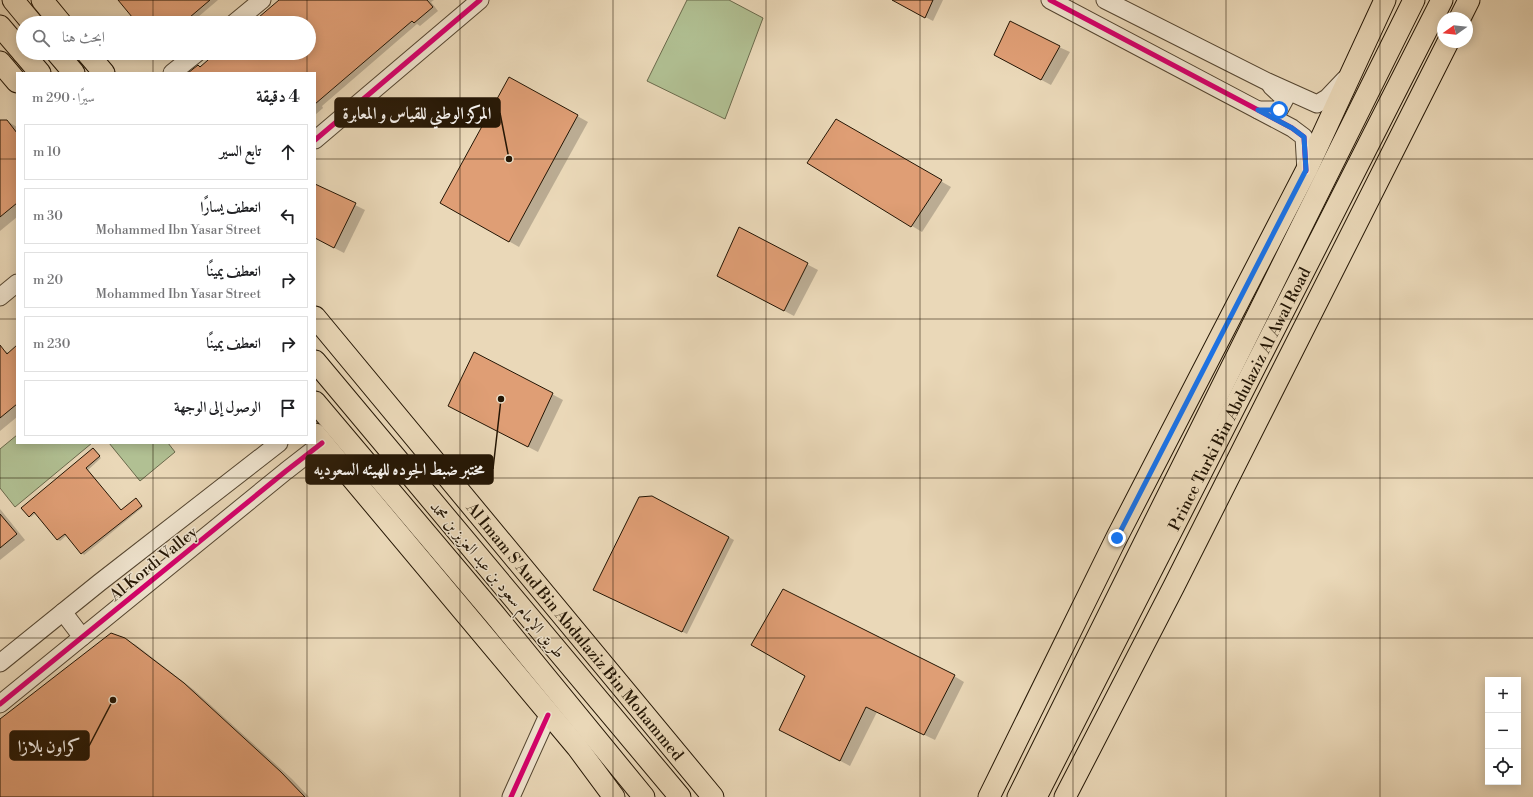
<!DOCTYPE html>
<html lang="ar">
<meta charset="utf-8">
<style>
body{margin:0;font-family:"Libre Bodoni",Amiri,serif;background:#f2f2f2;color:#202124;direction:rtl}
.controls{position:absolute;right:12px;bottom:12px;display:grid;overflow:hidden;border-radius:0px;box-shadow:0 2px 10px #0003}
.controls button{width:36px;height:36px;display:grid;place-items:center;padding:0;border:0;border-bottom:1px solid #e0e0e0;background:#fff;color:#202124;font:20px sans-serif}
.compass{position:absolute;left:1437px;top:12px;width:36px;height:36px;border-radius:50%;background:#fff;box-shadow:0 2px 10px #0003;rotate:255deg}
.stop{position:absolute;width:12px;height:12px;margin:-9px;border:3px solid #1a73e8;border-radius:50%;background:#fff}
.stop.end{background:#1a73e8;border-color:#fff;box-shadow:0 1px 4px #0008}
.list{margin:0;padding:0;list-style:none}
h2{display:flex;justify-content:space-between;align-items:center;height:52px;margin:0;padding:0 16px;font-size:17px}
h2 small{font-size:13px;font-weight:400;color:#757577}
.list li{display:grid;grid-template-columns:26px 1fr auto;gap:12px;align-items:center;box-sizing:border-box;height:56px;margin:0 8px 8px;padding:0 8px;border:1px solid #e0e0e0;border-radius:0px}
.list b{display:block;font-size:15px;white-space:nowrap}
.list p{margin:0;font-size:13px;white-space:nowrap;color:#757577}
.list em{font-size:13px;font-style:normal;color:#757577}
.icon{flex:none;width:22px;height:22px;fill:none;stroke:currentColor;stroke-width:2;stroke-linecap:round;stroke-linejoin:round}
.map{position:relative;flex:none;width:1533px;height:797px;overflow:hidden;direction:ltr}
.search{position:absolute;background:#fff;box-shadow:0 2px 10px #0003;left:16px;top:16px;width:300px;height:44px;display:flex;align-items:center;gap:10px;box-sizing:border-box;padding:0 14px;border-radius:22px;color:#757577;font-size:15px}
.panel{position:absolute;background:#fff;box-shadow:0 2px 10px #0003;left:16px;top:72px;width:300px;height:372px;border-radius:0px;direction:rtl}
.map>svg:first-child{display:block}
.green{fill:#b1c093;stroke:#6a6a4c}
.shadow{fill:#0003}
.building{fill:#df9e75;stroke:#231504}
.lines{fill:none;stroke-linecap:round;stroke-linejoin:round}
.minor-casing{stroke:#554631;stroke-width:19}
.major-casing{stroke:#231504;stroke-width:23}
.minor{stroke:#f1e6d1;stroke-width:17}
.major{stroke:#ead8b8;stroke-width:21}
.cycleway-casing{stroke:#f1e6d1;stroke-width:8}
.cycleway{stroke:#d6006c;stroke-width:5}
.route{stroke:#1a73e8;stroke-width:5}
.grid{fill:none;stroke:#231504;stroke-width:1;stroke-opacity:0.55}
.labels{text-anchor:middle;stroke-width:3;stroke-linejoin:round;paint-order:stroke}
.street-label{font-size:16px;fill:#231504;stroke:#f1e6d1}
.leader{fill:none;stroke:#231504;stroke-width:1.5}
.callout-dot{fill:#231504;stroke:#f1e6d1;stroke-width:1.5}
.callout{fill:#231504;stroke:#231504;stroke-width:1.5}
.callout-label{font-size:17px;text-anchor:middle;font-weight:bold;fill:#fff}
</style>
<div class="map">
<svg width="1533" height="797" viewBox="0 0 1533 797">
<rect width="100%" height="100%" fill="#ead8b8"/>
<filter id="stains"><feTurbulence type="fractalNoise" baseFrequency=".005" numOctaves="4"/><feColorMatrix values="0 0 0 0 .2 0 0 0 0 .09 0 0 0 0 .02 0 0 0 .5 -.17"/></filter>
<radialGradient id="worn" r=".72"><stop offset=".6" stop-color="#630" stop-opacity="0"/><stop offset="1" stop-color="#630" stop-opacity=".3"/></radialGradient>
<g class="green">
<path d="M687 0H729L763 18 725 119 647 81Z"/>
<path d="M17 435V443H92L15 507 0 488V449Z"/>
<path d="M109 443H168L175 452 140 481Z"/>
</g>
<g class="shadow">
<path d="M119 0H218L191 23H138Z"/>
<path d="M281 0H434L431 2 438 11 420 26 417 24 322 106 323 108 315 115V73H190L201 68 218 53H309V23H254Z"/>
<path d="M904 0H943L933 21 910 9Z"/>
<path d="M1059 47 1070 52 1051 85 1006 61Z"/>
<path d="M509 78 588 122 519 247 441 203Z"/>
<path d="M0 121H7L17 127V217L0 231Z"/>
<path d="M836 121 951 187 922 232 808 163Z"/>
<path d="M315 185 365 210 344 253 315 238Z"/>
<path d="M740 229 818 270 794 316 728 281Z"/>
<path d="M17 347V417L0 431V353L3 350 9 353Z"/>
<path d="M475 353 563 400 538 452 459 411Z"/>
<path d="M93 449 101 458 88 470 121 511 136 499 143 507 84 555 67 535 60 541 58 540 36 513 31 517 29 516Z"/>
<path d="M652 497 734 540 687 634 599 592Z"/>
<path d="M0 509 25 540 0 560Z"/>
<path d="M125 639 136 645 194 690 292 779 309 797H0V720Z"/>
<path d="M807 675 954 676 964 682 935 740 877 712 850 766 791 735Z"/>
</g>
<g class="building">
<path d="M118 0H210L183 23H137Z"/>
<path d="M279 0H427L433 7 414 23 412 21 315 104V73H188L198 65 200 67 216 53H309V23H252Z"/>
<path d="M892 0H933L925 18Z"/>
<path d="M1010 21 1060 46 1041 80 994 55Z"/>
<path d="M509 77 578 115 509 242 440 203Z"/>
<path d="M836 119 942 180 911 227 807 163Z"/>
<path d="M0 120H7L17 133V203L0 217Z"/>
<path d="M315 184 356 203 334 248 315 238Z"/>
<path d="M739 227 808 263 784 311 717 276Z"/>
<path d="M0 345 7 354 17 345V404L0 418Z"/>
<path d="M474 352 553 393 528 447 448 406Z"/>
<path d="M93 448 100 456 86 468 121 510 136 498 142 506 81 554 65 534 57 540 34 512 29 517 21 508Z"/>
<path d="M652 496 729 537 682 632 593 590 639 497Z"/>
<path d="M0 514 17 534 0 548Z"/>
<path d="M783 589 955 675 924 735 866 707 840 761 779 730 805 676 751 645Z"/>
<path d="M111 633 125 638 184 683 281 772 305 797H0V719Z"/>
</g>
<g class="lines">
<defs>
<g id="minor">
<path d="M1050 0 1292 128 1304 137 1306 171"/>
<path d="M1105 0 1268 82 1317 104 1327 98 1345 79"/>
<path d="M234 23 262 0"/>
<path d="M172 73 197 53"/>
<path d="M1258 110H1279L1285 99 1271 86"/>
<path d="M315 140 480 0"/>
<path d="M0 297 17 283"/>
<path d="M63 612 82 637"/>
<path d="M0 663 99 583 279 443"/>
<path d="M0 704 286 471 322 443"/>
<path d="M511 797 548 715"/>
</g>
<g id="major">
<path d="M13 0 32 23"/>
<path d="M42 0 61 23"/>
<path d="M1460 18 1469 0"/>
<path d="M0 26 23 53"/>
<path d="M23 53 40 73"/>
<path d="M57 53 74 73"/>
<path d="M87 53 104 73"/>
<path d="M0 62 17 82"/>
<path id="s1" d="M315 317 713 797"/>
<path d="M315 361 680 797"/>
<path d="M315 402 495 615 644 797"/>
<path d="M315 434 577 747 614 797"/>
<path d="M989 797 1117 537 1306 171 1385 0"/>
<path d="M1018 797 1414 0"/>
<path id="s2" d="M1036 797 1442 0"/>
<path d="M1065 797 1174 586 1448 42"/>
</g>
</defs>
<use href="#minor" class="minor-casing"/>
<use href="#major" class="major-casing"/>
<use href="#minor" class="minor"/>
<use href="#major" class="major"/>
<defs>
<g id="cycleway">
<path d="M1050 0 1292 128 1304 137 1306 171"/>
<path d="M315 140 480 0"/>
<path d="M0 704 286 471 322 443"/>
<path d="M511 797 548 715"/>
</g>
</defs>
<use href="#cycleway" class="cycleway-casing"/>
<use href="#cycleway" class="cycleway"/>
</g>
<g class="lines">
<path class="route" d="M1117 538 1306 170 1304 137 1292 128 1258 110H1279"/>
</g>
<path class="grid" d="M153 0V23M307 0V23M460 0V797M613 0V797M766 0V797M920 0V797M1073 0V797M1226 0V797M1380 0V797M153 53V73M307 53V73M0 159H17M315 159H1533M0 319H17M315 319H1533M153 443V797M307 443V797M0 478H1533M0 638H1533"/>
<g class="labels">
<g class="street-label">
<text dy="6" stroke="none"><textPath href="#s2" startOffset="447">Prince Turki Bin Abdulaziz Al Awal Road</textPath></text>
<text transform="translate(153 563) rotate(-39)" y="6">Al Kordi Valley</text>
<text transform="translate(498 579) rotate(50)" y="6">طريق الإمام سعود بن عبد العزيز بن محمد</text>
<text dy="6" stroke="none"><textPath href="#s1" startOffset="408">Al Imam S'Aud Bin Abdulaziz Bin Mohammed</textPath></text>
</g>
</g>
<path class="leader" d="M509 159L500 113M501 399L493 469M113 700L89 746"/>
<g class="callout-dot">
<circle cx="509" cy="159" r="4"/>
<circle cx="501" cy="399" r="4"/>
<circle cx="113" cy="700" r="4"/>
</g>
<g class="callout">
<rect x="335" y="98" width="165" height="29" rx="4"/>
<rect x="306" y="455" width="187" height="29" rx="4"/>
<rect x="10" y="731" width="79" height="29" rx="4"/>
</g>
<g class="callout-label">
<text x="417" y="119">المركز الوطني للقياس و المعابرة</text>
<text x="399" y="475">مختبر ضبط الجوده للهيئه السعوديه</text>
<text x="49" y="752">كراون بلازا</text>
</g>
<rect width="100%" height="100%" filter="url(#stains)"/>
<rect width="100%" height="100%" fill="url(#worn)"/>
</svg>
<div class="controls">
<button>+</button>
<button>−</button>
<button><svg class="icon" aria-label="locate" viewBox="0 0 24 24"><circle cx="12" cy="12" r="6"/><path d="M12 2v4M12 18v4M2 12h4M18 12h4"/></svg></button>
</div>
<svg class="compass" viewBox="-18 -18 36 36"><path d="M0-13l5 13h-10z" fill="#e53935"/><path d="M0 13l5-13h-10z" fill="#757577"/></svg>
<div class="stop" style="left:1279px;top:110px"></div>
<div class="stop end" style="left:1117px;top:538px"></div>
<div class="search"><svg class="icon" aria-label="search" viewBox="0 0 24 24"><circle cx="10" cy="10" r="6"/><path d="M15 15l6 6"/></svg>ابحث هنا</div>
<section class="panel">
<h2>4 دقيقة<small>سيرًا · 290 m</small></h2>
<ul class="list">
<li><svg class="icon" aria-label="ahead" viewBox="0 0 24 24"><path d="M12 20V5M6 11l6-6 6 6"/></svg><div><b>تابع السير</b></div><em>10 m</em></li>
<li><svg class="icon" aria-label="left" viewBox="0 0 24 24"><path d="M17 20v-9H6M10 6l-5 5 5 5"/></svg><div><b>انعطف يسارًا</b><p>Mohammed Ibn Yasar Street</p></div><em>30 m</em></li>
<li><svg class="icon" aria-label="right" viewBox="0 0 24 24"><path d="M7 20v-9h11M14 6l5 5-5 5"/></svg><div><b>انعطف يمينًا</b><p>Mohammed Ibn Yasar Street</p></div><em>20 m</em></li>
<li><svg class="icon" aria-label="right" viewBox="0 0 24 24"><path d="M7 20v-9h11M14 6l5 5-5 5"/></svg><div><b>انعطف يمينًا</b></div><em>230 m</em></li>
<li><svg class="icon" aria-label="arrive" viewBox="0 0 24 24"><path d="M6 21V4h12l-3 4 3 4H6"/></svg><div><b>الوصول إلى الوجهة</b></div></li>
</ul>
</section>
</div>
